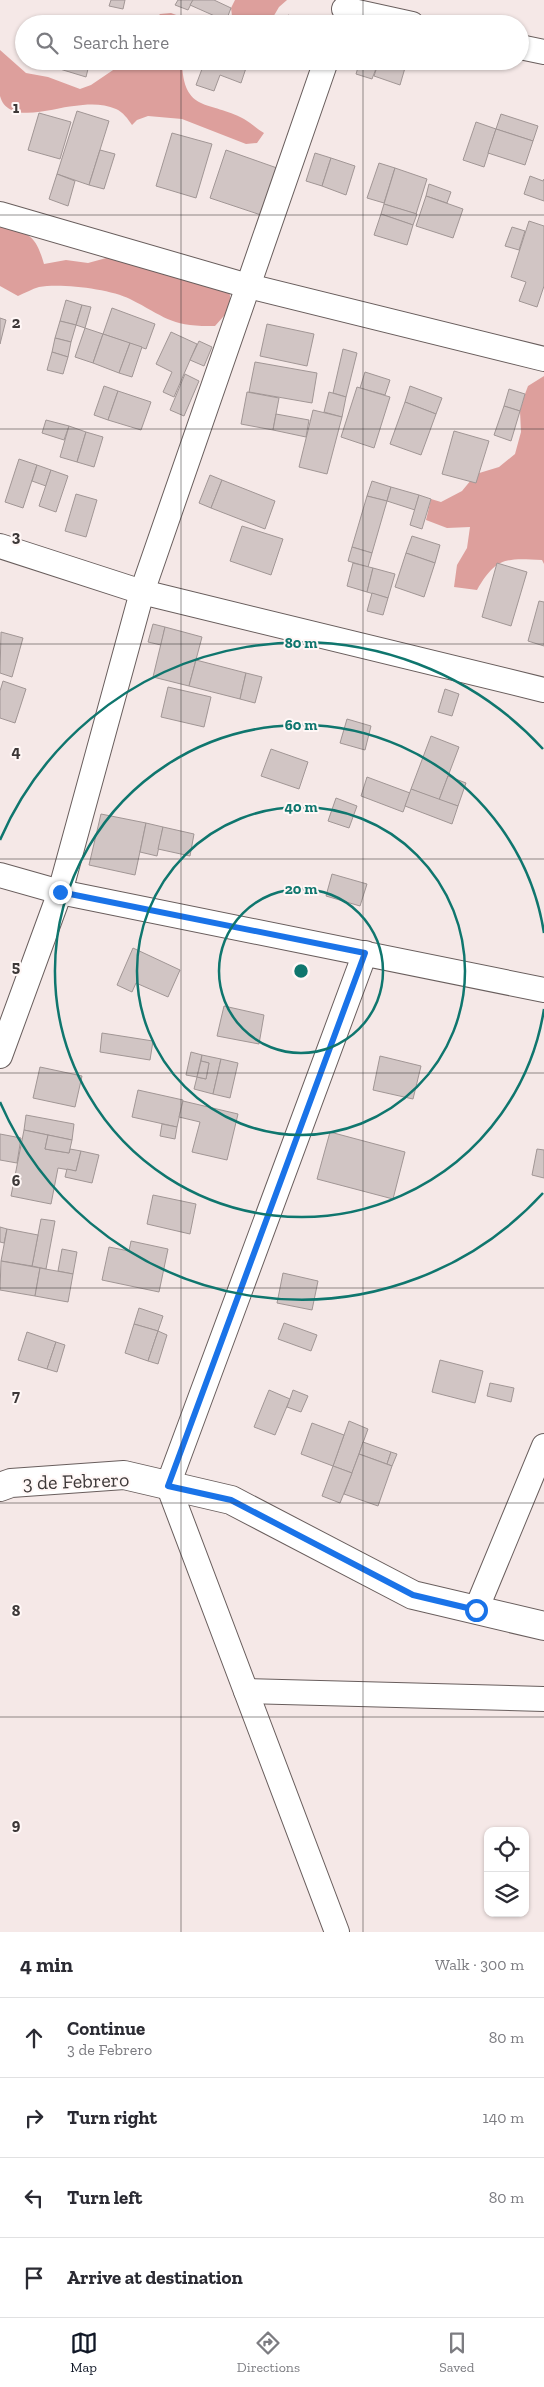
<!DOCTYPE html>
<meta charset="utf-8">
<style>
body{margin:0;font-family:"Zilla Slab",serif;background:#f7f7f7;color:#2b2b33}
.controls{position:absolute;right:15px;bottom:15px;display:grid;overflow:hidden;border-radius:10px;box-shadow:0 1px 4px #0004}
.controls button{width:45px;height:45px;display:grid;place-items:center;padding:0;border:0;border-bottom:1px solid #e1e1e2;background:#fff;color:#2b2b33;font:25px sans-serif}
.stop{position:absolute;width:15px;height:15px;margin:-11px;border:4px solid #1a73e8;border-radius:50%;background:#fff}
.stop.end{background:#1a73e8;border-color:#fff;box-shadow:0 1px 5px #0008}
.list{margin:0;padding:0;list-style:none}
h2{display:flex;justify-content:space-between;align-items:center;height:65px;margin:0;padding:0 20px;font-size:21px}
h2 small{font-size:16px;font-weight:400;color:#7c7c81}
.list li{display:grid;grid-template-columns:32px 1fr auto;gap:15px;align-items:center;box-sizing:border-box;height:80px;padding:0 20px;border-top:1px solid #e1e1e2}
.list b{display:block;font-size:19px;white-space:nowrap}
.list p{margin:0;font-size:16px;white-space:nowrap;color:#7c7c81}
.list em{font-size:16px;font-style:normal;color:#7c7c81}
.icon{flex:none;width:28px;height:28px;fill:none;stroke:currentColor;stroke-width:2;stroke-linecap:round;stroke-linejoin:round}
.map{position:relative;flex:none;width:544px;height:1932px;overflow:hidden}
.search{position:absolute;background:#fff;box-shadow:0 1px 4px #0004;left:15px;right:15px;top:15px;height:55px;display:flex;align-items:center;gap:12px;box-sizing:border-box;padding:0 18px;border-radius:28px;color:#7c7c81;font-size:19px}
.sheet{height:385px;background:#fff}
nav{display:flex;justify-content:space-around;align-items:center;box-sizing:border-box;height:70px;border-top:1px solid #e1e1e2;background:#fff;font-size:14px;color:#7c7c81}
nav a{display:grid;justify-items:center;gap:2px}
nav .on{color:#111827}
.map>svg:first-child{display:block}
.forest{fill:#dd9f9c}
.building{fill:#d1c5c4;stroke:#a19695}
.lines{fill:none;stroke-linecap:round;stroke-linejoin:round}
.minor-casing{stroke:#695e5d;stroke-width:26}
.tertiary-casing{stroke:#695e5d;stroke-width:30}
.minor{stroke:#fff;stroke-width:24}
.tertiary{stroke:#fff;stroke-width:28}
.route{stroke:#1a73e8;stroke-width:6}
.grid{fill:none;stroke:#3d3838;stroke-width:1;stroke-opacity:0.55}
.ring{fill:none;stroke:#0f766e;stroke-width:2.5}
.labels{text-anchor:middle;stroke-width:4;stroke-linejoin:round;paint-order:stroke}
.street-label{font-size:20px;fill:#3d3838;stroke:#fff7f6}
.grid-label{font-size:16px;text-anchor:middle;font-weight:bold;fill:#3d3838;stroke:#fff7f6;stroke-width:4;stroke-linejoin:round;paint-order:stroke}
.centre{fill:#0f766e;stroke:#fff7f6;stroke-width:2.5}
.ring-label{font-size:15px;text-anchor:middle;font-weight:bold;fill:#0f766e;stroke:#fff7f6;stroke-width:4;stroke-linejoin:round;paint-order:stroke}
</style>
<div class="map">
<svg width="544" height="1932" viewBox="0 0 544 1932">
<rect width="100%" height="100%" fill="#f5e8e7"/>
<g class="forest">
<path d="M235 0H287L279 7 269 24H233L231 8Z"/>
<path d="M171 13 192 21 191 24H151L160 14Z"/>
<path d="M0 50 26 73 48 77 80 89 91 85 119 66 121 61H182C183 114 210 100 244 119 251 123 257 129 264 133L257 143 246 144 182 119 148 116 137 120 132 125C128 119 123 112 116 109 103 103 87 104 74 106 55 107 8 126 0 96 0 85 0 62 0 50Z"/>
<path d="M0 227C29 231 36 236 44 264L66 260 88 263 110 257 229 285 231 308 215 326C170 327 166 317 130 299 110 289 61 283 39 287 32 289 25 293 18 296L0 286Z"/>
<path d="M544 376V564L542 560C506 558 496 557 477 590L454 587 457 565 467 548 470 527 447 528 426 520 431 499 441 502 462 491 476 474 499 467 515 454 521 432 520 411 525 394 528 386Z"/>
</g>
<g class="building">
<path d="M111 0H125L123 9 109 6Z"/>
<path d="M178 0H193L188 10 175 5Z"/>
<path d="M193 0H214L231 8 226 21 190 5Z"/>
<path d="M288 15 305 21 304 24H285Z"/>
<path d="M51 61H90L86 77 50 66Z"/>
<path d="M189 61H205L202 68 188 64Z"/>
<path d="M205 61H226L246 68 241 83 220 75 214 91 196 85Z"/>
<path d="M360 61H379L372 79 356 74Z"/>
<path d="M379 61H407L400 85 374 76Z"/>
<path d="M77 111 109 121 89 185 57 174Z"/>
<path d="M39 113 71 122 60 159 28 150Z"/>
<path d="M501 114 538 126 533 141 496 129Z"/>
<path d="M476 122 496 129 484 167 463 160Z"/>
<path d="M496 129 533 141 525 165 488 153Z"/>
<path d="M172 133 212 144 196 198 156 186Z"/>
<path d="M100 150 115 154 104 189 89 185Z"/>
<path d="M226 150 277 168 261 215 210 198Z"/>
<path d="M315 153 331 158 322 186 306 181Z"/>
<path d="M331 158 355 166 346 195 322 186Z"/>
<path d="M379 163 395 168 384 203 367 198Z"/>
<path d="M395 168 427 179 416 214 384 204Z"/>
<path d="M57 174 75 181 68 206 49 199Z"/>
<path d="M530 176 543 181 544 179V201L524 194Z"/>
<path d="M429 184 451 192 447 203 426 196Z"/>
<path d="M426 196 463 209 453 238 416 226Z"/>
<path d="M384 204 417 214 413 225 381 214Z"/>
<path d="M381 214 413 225 407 245 374 235Z"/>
<path d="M529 221 544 226V286L537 307 519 301 526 282 511 277Z"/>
<path d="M512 227 525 231 519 250 505 246Z"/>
<path d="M66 300 82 305 76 325 60 321Z"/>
<path d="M82 305 91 307 85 328 76 325Z"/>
<path d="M112 308 155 324 146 349 103 334Z"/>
<path d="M0 318 6 320 0 344Z"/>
<path d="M60 321 76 325 71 342 55 338Z"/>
<path d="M267 324 314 334 307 366 260 356Z"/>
<path d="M85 328 103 334 93 363 75 357Z"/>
<path d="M171 332 197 344 174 397 163 392 172 372 156 364Z"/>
<path d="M103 334 130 343 119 373 93 363Z"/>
<path d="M55 338 71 342 68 357 52 352Z"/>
<path d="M199 341 212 347 204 366 190 360Z"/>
<path d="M130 343 142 347 132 377 119 373Z"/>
<path d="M343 349 357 353 346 397 333 393Z"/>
<path d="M52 352 68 357 63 374 47 370Z"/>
<path d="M255 362 317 373 312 403 249 392Z"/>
<path d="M365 372 390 380 385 395 360 388Z"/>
<path d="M185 374 199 381 184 416 170 410Z"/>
<path d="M104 386 118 391 108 420 94 415Z"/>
<path d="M410 386 442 398 436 414 405 402Z"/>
<path d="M357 387 390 397 374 448 341 437Z"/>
<path d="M509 389 525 394 520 411 504 406Z"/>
<path d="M118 391 151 402 141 430 108 420Z"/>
<path d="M247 392 279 398 273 430 241 424Z"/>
<path d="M329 392 346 397 342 417 324 412Z"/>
<path d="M405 402 436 414 421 455 390 444Z"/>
<path d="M504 406 520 411 511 441 494 435Z"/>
<path d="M313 410 342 417 327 474 299 467Z"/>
<path d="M276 414 309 420 306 437 273 430Z"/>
<path d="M46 420 69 426 64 440 42 433Z"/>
<path d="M69 426 86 432 77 462 60 457Z"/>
<path d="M454 431 489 441 476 483 442 474Z"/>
<path d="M86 432 103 437 94 467 77 462Z"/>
<path d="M19 459 37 465 23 508 5 502Z"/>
<path d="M37 465 51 470 46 486 32 481Z"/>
<path d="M51 470 68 476 56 512 39 506Z"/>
<path d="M210 475 222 480 211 508 199 503Z"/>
<path d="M222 480 275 501 265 529 211 508Z"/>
<path d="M372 481 391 487 387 501 367 496Z"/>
<path d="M391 487 419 495 415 510 387 501Z"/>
<path d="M76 494 97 500 86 537 65 531Z"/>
<path d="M419 495 431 499 422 529 410 525Z"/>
<path d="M367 496 387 501 372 553 352 547Z"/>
<path d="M242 526 283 539 271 575 230 561Z"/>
<path d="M412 536 440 545 435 563 406 553Z"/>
<path d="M352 547 372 553 368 567 348 561Z"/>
<path d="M406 553 435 563 424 597 395 587Z"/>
<path d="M353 563 373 568 367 592 347 586Z"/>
<path d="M497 563 527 572 511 626 482 617Z"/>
<path d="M373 568 395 574 388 598 367 592Z"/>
<path d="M372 593 388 598 383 615 367 611Z"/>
<path d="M539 601 544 602V646L528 641Z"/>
<path d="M153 624 165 627 161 645 148 642Z"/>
<path d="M165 627 202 637 189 686 153 677Z"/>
<path d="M1 632 23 638 12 677 0 673Z"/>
<path d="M196 660 246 673 240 699 189 686Z"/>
<path d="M246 673 262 677 255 703 240 699Z"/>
<path d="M3 681 26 689 15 723 0 718V691Z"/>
<path d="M168 687 211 697 204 727 161 717Z"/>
<path d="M445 689 459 694 452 716 438 712Z"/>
<path d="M347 719 371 726 365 750 340 743Z"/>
<path d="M431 736 459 747 439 800 411 789Z"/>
<path d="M271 749 308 762 299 789 261 776Z"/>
<path d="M448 776 466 783 458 806 439 800Z"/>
<path d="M367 777 410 793 403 812 361 796Z"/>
<path d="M411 789 458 806 452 824 405 806Z"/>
<path d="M336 798 357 806 349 828 328 821Z"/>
<path d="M101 814 146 823 135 875 89 865Z"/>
<path d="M146 823 163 827 157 856 140 852Z"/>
<path d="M163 827 194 834 190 856 158 849Z"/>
<path d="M332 874 367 884 360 906 326 896Z"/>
<path d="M133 948 180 970 168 997 136 983 132 992 117 985Z"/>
<path d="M224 1006 264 1015 259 1044 217 1036Z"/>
<path d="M102 1033 153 1041 150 1060 100 1052Z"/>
<path d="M191 1052 202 1055 197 1077 186 1075Z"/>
<path d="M202 1055 221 1059 213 1094 194 1089 197 1077 206 1079 209 1063 201 1061Z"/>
<path d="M380 1056 421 1066 413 1099 373 1090Z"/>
<path d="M221 1059 238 1063 230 1098 213 1094Z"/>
<path d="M201 1061 209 1063 206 1079 197 1077Z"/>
<path d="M40 1067 82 1076 75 1107 33 1098Z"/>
<path d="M138 1090 183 1100 177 1127 132 1117Z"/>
<path d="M183 1101 238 1114 227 1160 192 1152 200 1122 179 1117Z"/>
<path d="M26 1115 74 1124 72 1140 24 1130Z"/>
<path d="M162 1124 177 1127 175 1139 160 1136Z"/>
<path d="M24 1130 48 1135 45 1149 69 1153 70 1149 81 1151 76 1171 58 1168 51 1204 11 1196Z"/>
<path d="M330 1132 405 1152 393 1199 317 1179Z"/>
<path d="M0 1134 21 1138 17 1163 0 1160Z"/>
<path d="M48 1135 72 1140 69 1153 45 1149Z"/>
<path d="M537 1149 544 1150V1178L532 1175Z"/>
<path d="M81 1151 99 1155 92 1183 65 1177 67 1169 76 1171Z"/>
<path d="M153 1195 196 1204 190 1234 147 1224Z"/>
<path d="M41 1219 55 1221 46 1269 32 1266Z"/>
<path d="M0 1227 7 1229 4 1243 0 1242Z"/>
<path d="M7 1229 38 1235 32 1266 1 1261Z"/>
<path d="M131 1241 168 1249 159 1292 102 1280 109 1247 129 1251Z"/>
<path d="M62 1249 77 1252 73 1274 58 1271Z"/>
<path d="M1 1261 40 1268 35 1296 0 1290Z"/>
<path d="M40 1268 73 1274 68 1302 35 1296Z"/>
<path d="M283 1273 318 1281 312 1310 277 1303Z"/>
<path d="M139 1308 163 1316 158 1331 134 1324Z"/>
<path d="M284 1323 317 1335 311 1351 278 1339Z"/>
<path d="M134 1324 158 1331 148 1361 125 1353Z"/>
<path d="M158 1331 167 1335 158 1364 148 1361Z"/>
<path d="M27 1332 56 1342 47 1369 18 1360Z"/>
<path d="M56 1342 65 1345 57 1372 47 1369Z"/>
<path d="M440 1360 483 1371 475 1403 432 1392Z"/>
<path d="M490 1383 514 1388 511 1402 487 1396Z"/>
<path d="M269 1390 290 1399 275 1435 254 1427Z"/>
<path d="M293 1390 308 1396 301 1412 287 1407Z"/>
<path d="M349 1421 368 1429 352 1473 333 1466Z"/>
<path d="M312 1423 344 1435 333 1466 301 1454Z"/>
<path d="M363 1442 391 1452 387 1464 359 1454Z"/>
<path d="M391 1452 397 1454 392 1466 387 1464Z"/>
<path d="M359 1454 392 1466 378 1506 344 1494Z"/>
<path d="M333 1466 352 1473 340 1503 322 1496Z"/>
</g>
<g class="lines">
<defs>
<g id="minor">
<path d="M344 9 412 24"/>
<path d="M520 47 544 52"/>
<path d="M0 214 248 286 544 359"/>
<path d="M0 546 142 592 544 690"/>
<path d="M0 875 60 892 544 990"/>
<path d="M0 1056 60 892 142 592 326 61"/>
<path d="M476 1610 544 1446"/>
<path d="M246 1691 544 1699"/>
<path d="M337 1932 168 1485 365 953"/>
</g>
<path id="tertiary" d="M0 1487 11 1483 124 1475 231 1500 413 1595 544 1626"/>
</defs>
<use href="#minor" class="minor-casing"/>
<use href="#tertiary" class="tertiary-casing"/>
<use href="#minor" class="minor"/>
<use href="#tertiary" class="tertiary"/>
</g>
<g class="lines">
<path class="route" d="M60 892 365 953 168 1486 231 1500 413 1595 476 1610"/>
</g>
<path class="grid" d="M181 0V24M363 0V24M181 61V1932M363 61V1932M0 215H544M0 429H544M0 644H544M0 859H544M0 1073H544M0 1288H544M0 1503H544M0 1717H544"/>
<g class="ring">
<circle cx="301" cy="971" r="82"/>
<circle cx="301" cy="971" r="164"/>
<path d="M544 1009A246 246 0 1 1 544 933"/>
<path d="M543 1193A328 328 0 0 1 0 1102M0 840A328 328 0 0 1 543 749"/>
</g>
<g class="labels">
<g class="street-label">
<text transform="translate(76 1481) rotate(-2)" y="7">3 de Febrero</text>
</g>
</g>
<g class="grid-label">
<text x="16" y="113">1</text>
<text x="16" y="328">2</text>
<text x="16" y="542">3</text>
<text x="16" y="757">4</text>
<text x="16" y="972">5</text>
<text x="16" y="1186">6</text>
<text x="16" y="1401">7</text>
<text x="16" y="1616">8</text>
<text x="16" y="1830">9</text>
</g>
<circle cx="301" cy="971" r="8" class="centre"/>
<g class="ring-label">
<text x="301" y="648">80 m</text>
<text x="301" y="730">60 m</text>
<text x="301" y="812">40 m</text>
<text x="301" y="894">20 m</text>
</g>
</svg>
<div class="controls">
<button><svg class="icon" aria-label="locate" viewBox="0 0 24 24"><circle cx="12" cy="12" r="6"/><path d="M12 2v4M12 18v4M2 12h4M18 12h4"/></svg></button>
<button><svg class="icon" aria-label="layers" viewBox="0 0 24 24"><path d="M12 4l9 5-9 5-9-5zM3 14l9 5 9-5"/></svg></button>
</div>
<div class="stop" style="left:476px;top:1610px"></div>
<div class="stop end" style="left:60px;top:892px"></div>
<div class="search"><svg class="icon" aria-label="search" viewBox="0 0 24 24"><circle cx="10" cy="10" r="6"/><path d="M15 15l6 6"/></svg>Search here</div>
</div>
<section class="sheet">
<h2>4 min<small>Walk · 300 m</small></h2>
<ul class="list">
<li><svg class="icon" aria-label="ahead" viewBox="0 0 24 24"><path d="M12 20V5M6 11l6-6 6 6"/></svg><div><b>Continue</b><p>3 de Febrero</p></div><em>80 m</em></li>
<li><svg class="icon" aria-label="right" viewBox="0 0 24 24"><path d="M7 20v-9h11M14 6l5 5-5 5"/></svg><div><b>Turn right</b></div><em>140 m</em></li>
<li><svg class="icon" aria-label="left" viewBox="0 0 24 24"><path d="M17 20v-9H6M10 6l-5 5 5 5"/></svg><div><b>Turn left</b></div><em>80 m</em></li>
<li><svg class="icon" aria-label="arrive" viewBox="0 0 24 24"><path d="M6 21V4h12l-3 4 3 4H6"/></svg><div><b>Arrive at destination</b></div></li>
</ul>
</section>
<nav>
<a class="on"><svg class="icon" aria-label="map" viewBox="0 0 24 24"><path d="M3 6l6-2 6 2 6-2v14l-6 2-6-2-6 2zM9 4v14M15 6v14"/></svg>Map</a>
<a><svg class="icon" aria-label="directions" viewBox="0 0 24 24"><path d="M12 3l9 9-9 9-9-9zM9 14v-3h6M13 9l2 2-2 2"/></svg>Directions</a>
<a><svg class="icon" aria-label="saved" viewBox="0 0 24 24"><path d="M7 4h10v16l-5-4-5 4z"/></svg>Saved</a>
</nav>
